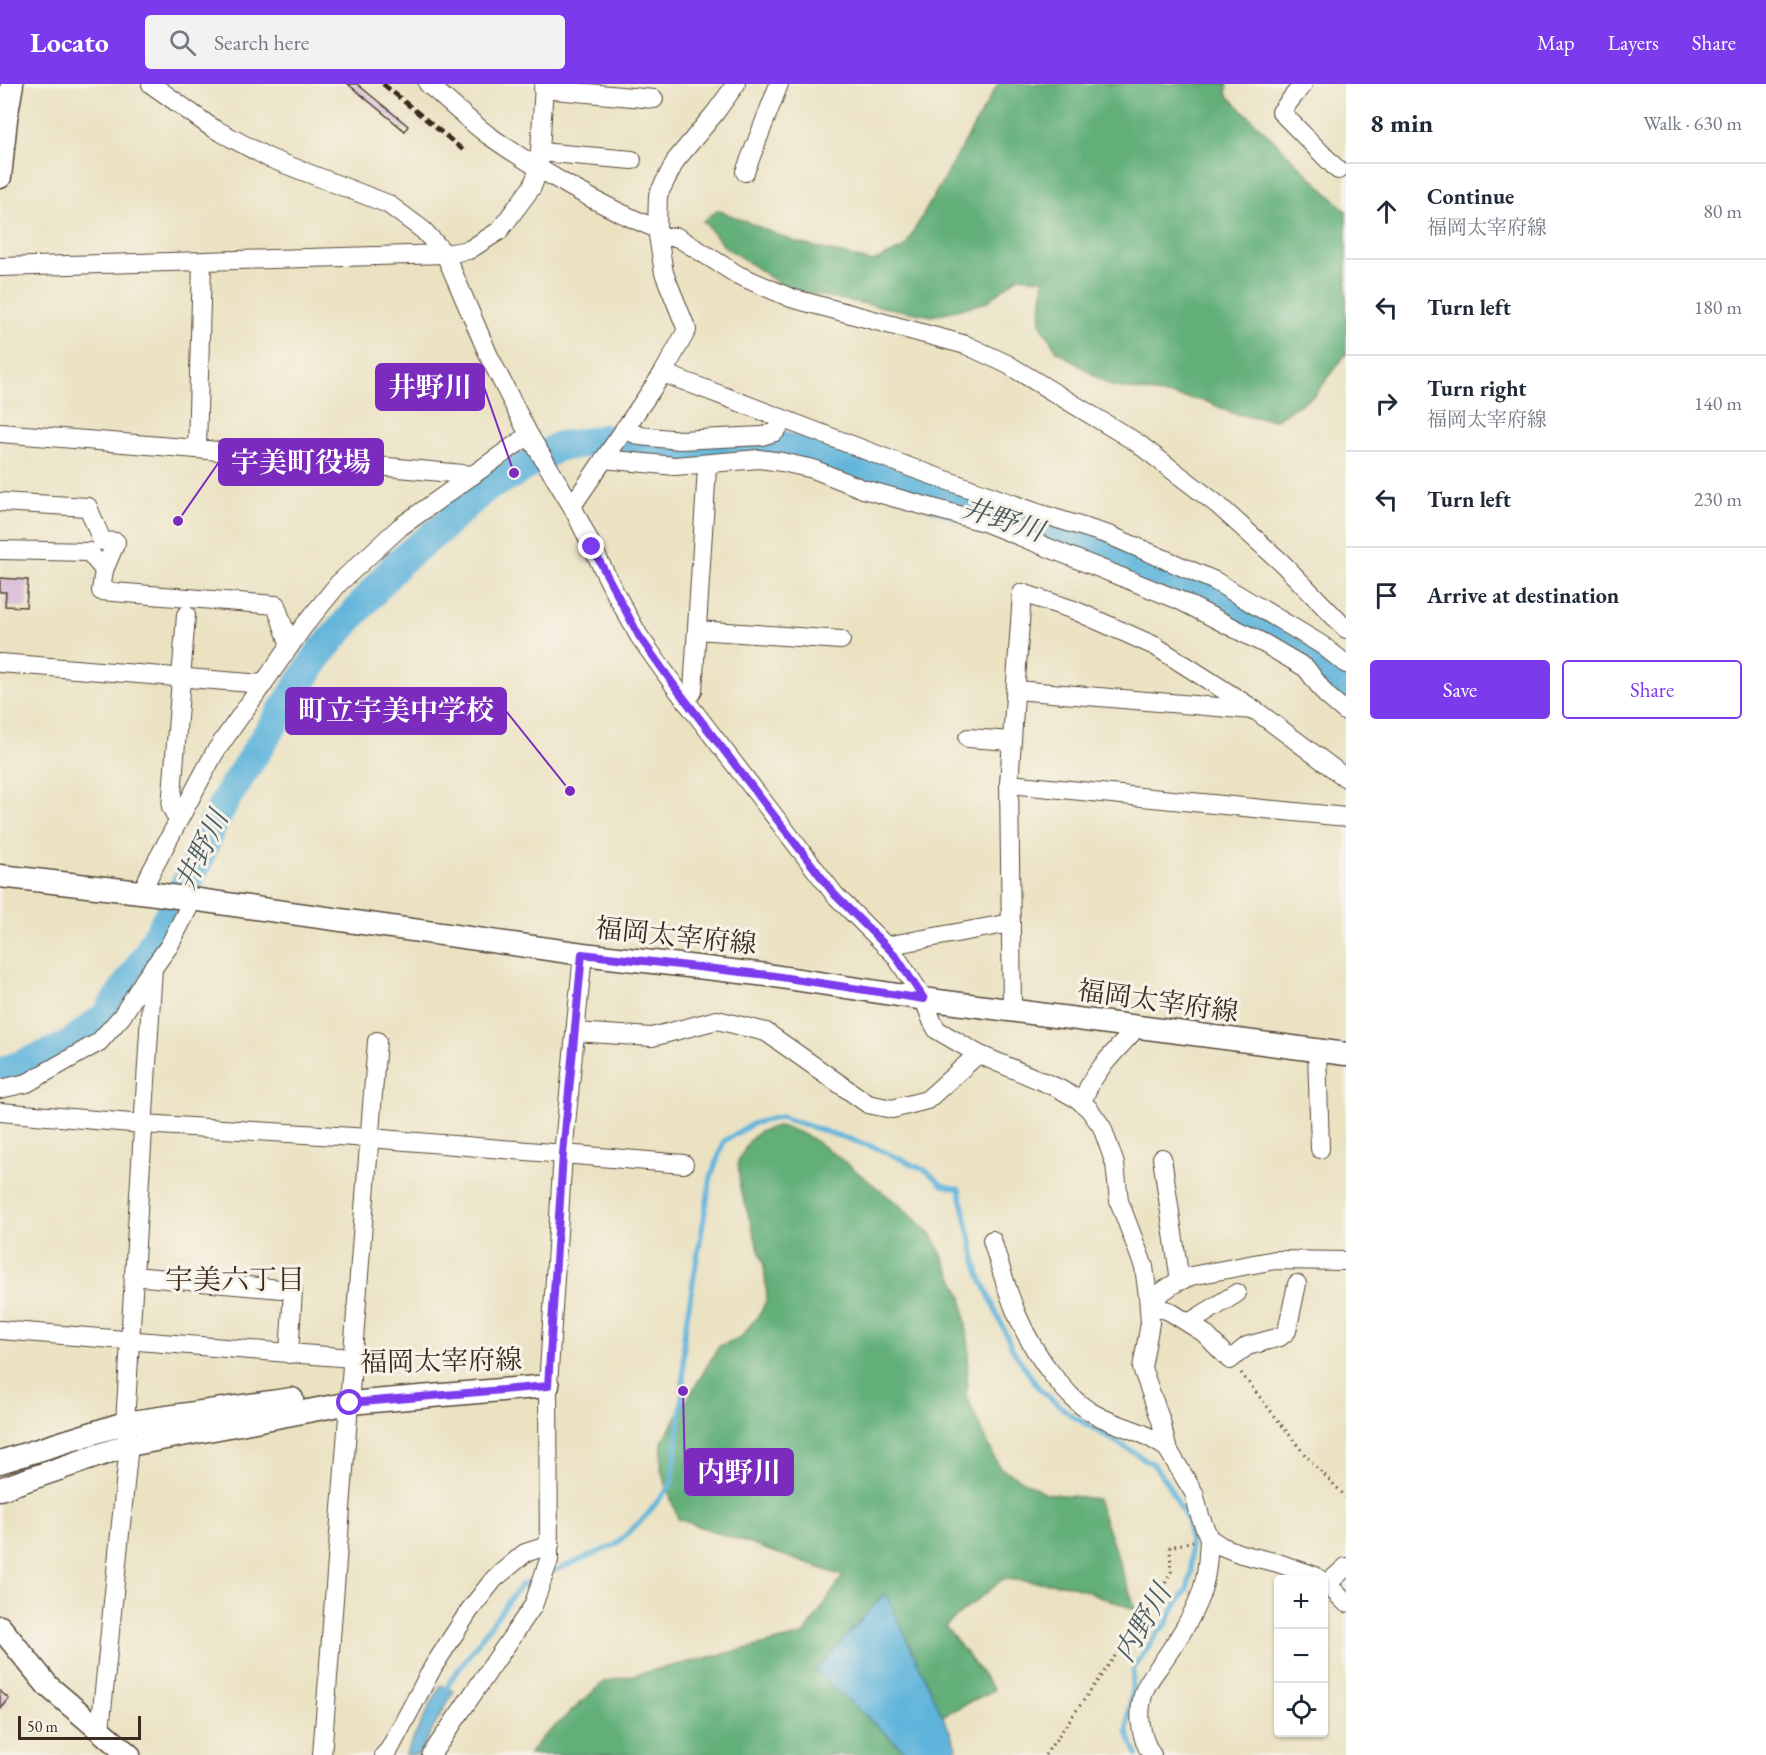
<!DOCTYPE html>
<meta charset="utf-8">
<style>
body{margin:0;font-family:"EB Garamond","Noto Serif JP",serif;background:#f2f2f3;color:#1f2937}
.controls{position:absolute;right:18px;bottom:18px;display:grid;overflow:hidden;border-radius:6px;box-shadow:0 2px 4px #0004}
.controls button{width:54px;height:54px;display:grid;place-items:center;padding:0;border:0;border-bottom:2px solid #e0e1e3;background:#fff;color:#1f2937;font:30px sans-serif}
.scale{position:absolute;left:18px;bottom:15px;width:123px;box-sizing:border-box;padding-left:6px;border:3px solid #3b2a1e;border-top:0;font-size:16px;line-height:21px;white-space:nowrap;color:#3b2a1e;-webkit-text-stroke:4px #f7f3e8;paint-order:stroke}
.stop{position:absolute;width:18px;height:18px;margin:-14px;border:4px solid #7c3aed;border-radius:50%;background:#fff}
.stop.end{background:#7c3aed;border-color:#fff;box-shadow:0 2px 6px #0008}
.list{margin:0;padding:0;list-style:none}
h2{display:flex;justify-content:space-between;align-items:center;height:78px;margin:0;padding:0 24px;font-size:26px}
h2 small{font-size:20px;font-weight:400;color:#747a83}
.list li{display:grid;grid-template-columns:39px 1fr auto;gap:18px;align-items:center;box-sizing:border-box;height:96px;padding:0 24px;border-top:2px solid #e0e1e3}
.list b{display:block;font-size:22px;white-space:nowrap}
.list p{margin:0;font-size:20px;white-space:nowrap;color:#747a83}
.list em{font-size:20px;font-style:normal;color:#747a83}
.actions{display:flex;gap:12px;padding:18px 24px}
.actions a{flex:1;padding:14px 0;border:2px solid #7c3aed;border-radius:6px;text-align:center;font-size:21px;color:#7c3aed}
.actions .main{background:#7c3aed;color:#fff}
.icon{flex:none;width:33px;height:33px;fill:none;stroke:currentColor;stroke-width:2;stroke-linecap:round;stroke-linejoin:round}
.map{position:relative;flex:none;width:1346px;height:1671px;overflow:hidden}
header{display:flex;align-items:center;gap:36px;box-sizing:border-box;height:84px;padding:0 30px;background:#7c3aed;color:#fff}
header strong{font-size:28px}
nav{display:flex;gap:33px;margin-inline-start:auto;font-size:21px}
.search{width:420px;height:54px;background:#f2f2f3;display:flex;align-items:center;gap:15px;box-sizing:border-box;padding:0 21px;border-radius:6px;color:#747a83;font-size:22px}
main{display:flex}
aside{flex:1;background:#fff}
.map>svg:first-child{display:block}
.forest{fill:#62af79;stroke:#4e6c4c;stroke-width:1.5}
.water{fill:#5eb4db;stroke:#4c6f7c;stroke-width:1.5}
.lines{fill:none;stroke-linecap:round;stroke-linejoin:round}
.stream{stroke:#5eb4db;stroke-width:5}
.river{stroke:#5eb4db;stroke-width:30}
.building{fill:#d4b3d7}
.minor-casing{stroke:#554637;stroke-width:20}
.major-casing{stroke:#554637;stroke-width:25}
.path{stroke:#554637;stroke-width:3;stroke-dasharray:1.5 4.5;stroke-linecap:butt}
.minor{stroke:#fff;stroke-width:18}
.major{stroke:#fff;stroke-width:22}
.rail{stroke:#3b2a1e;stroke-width:4.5;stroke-dasharray:9 4.5;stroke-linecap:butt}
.route{stroke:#7c3aed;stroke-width:8}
.labels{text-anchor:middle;stroke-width:6;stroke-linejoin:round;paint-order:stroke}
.street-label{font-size:27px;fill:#3b2a1e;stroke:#f7f3e8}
.water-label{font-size:28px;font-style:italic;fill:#475a60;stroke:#f7f3e8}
.neighbourhood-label{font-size:28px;fill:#3b2a1e;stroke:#f7f3e8}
.leader{fill:none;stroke:#7b2cbf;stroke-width:2}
.callout-dot{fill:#7b2cbf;stroke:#f7f3e8;stroke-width:2}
.callout{fill:#7b2cbf;stroke:#7b2cbf;stroke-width:2}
.callout-label{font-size:28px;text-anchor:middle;font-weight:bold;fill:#fff}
</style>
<header>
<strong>Locato</strong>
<div class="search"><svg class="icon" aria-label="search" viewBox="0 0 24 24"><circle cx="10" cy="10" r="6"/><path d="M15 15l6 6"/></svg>Search here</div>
<nav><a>Map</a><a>Layers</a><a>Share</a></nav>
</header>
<main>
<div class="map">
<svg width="1346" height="1671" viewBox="0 0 1346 1671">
<rect width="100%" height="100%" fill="#f7f3e8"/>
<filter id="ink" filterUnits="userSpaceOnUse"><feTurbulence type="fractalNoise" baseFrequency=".0167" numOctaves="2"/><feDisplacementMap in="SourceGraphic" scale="12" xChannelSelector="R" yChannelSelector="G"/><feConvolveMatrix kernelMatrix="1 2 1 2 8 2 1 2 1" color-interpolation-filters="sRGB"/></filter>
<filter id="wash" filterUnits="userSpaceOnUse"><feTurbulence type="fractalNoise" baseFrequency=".008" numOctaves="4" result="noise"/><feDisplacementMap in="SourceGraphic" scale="24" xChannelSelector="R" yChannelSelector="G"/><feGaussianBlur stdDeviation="1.35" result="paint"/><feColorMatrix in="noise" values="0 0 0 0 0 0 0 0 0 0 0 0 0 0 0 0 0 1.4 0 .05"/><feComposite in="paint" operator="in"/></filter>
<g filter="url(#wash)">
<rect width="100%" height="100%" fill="#ebe2c2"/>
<g class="forest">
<path d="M998 0H1228L1226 10 1346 127V270L1315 311 1274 336 1235 330 1205 317 1111 302 1057 267 1040 239 1044 195 1018 193 987 218 932 232 789 206 724 162 703 137 718 126 795 158 873 178 904 164Z"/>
<path d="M776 1042 786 1043 811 1054 837 1072 903 1124 932 1151 962 1213 969 1263 966 1312 999 1383 1045 1409 1097 1415 1136 1526 1070 1501 1003 1495 945 1542 994 1606 942 1632 884 1510 815 1587 910 1671H528L542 1654 604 1598 804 1551 843 1492 678 1435 661 1386 662 1358 719 1262 741 1253 761 1228 767 1214 764 1182 740 1104 738 1077 750 1056 759 1048Z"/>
</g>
<g class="water">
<path d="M885 1509 957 1663 952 1671H910L815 1587Z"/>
<path d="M441 1601 454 1607 418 1671H405Z"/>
</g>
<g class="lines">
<g class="stream">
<path d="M549 1489 615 1461 646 1432 672 1399 683 1307 684 1251 711 1093 724 1057 754 1039 781 1033 876 1064 927 1087 942 1101 959 1105 979 1190 1013 1266 1040 1306 1071 1331 1153 1380 1170 1404 1188 1438 1192 1487 1187 1505 1173 1526 1166 1541 1158 1548 1134 1584 1127 1648 1137 1671"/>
<path d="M445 1608 451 1596 506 1520 521 1501 538 1494"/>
</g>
<path class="river" d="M0 989 66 963 106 932 148 869 198 777 211 744 228 711 319 570 399 478 438 447 484 405 514 389 559 362 572 361 604 355 642 363 705 366 726 363 777 360 851 383 958 421 993 428 1201 506 1311 573 1346 602"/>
</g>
<g id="blocks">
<g class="building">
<path d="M348 0H357L408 42 405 47Z"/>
<path d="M0 494 28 496 26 523 5 522 6 508H0Z"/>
<path d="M0 1607 9 1615 0 1626Z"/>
</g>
</g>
</g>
<g filter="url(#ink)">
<use href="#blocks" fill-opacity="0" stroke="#554637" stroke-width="1.5"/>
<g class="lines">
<defs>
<g id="minor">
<path d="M151 0 211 43 269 74 388 120 423 146 445 170 489 272 529 351 572 422 614 507 639 552 676 604 835 811 895 871 924 915 932 937 937 946 978 970 1058 1004 1079 1016 1089 1025 1102 1043 1115 1080 1119 1117 1144 1183 1148 1212 1150 1239 1142 1284 1161 1337 1167 1364 1194 1409 1200 1432 1209 1454 1221 1462 1241 1470 1278 1479 1315 1492 1321 1496"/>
<path d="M428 0C448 17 467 35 488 51 538 86 600 122 657 145"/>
<path d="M1303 0 1281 28 1338 86"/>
<path d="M543 5 654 15"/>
<path d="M540 68 632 76"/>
<path d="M745 88 779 0"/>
<path d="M660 153H677L738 191 791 214 966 261 1007 280 1136 358 1218 421 1282 479 1346 545"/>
<path d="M0 183 445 170 469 166 499 147 532 103 539 85 544 0"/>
<path d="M663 289 912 384 1035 428 1109 451 1215 497 1322 561 1346 580"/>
<path d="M624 345 640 352 680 356 762 352 775 348 784 336"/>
<path d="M0 349 197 365 473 391"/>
<path d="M197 365 202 178"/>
<path d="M604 375 675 382 759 375 782 378 813 385 863 405 984 438 1179 516 1265 560 1306 584 1326 611 1346 628"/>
<path d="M0 418 88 423 102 457 116 458 104 486 89 468 0 466"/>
<path d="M572 422 663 289 687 246 664 189 657 145 658 111 676 76 715 29 736 0"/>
<path d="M104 486 101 507 276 521 290 562"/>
<path d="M697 546 841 556"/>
<path d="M0 579 264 600"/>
<path d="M1016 606 1253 626"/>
<path d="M686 618 693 607 707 384"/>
<path d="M968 654 1012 657"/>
<path d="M1009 700 1346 733"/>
<path d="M178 736 171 723 186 531"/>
<path d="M141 809 151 788 215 668 303 543 339 499 400 443 529 351"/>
<path d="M885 862 1011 839"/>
<path d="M1012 926 1009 700 1022 509 1074 526 1155 562 1255 626 1346 694"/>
<path d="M575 948 652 953 717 936 766 948 868 1020 892 1025 927 1016 978 970"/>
<path d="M1317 966 1320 1065"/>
<path d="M0 1005 27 999 99 958 122 932 145 895 169 862 192 817"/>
<path d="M1082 1019C1091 990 1111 972 1131 950L1132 942"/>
<path d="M0 1028 143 1040 370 1054 684 1080"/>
<path d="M1162 1074 1180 1197"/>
<path d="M992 1156C1008 1209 1019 1250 1055 1294 1065 1306 1075 1318 1088 1326 1105 1338 1125 1342 1143 1350 1151 1354 1159 1359 1167 1364"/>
<path d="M133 1192 293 1206 289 1270"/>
<path d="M1297 1200 1287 1247 1280 1253 1247 1262 1230 1276 1204 1249 1169 1227 1149 1221 1159 1210 1175 1199 1191 1192 1275 1176 1346 1177"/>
<path d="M1189 1239 1237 1209"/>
<path d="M0 1246 352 1274"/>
<path d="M1324 1497 1346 1519"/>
<path d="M1327 1500 1346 1483"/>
<path d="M100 1646 129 1361 125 1339 153 883"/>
<path d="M322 1671 377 957"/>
<path d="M384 1671 389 1666 433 1583 469 1527 494 1495 525 1469 550 1461"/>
<path d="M431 1671 533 1522 549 1476 548 1302 563 1070 583 870"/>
<path d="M1152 1671C1139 1652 1137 1626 1145 1605 1149 1595 1157 1586 1163 1577 1176 1558 1189 1539 1198 1517 1207 1497 1208 1475 1209 1454"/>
</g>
<g id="major">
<path d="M0 93 6 35 12 0"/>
<path d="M0 792 149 809 583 870 767 891 924 915 1346 970"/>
<path d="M0 1378 125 1339 292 1315"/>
<path d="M0 1405 129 1361 350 1319 548 1302"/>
<path d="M0 1543 48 1602 129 1671"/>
</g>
</defs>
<use href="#minor" class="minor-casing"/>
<use href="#major" class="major-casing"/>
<g class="path">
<path d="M1241 1289 1306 1372 1346 1413"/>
<path d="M1045 1671 1161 1507 1171 1488 1170 1463 1193 1457"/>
</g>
<use href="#minor" class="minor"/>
<use href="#major" class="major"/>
<path class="rail" d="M383 0 463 66"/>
</g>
</g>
<g class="lines" filter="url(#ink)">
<path class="route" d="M350 1319 548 1302 563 1070 582 870 768 891 924 915 895 871 835 811 676 604 639 552 592 463"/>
</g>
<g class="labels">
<g class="street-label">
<text transform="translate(676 852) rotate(6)" y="9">福岡太宰府線</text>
<text transform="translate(1158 917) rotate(8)" y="9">福岡太宰府線</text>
<text transform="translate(441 1277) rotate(-1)" y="9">福岡太宰府線</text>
</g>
<g class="water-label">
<text transform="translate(1003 435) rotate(18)" y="10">井野川</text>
<text transform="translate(201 766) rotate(-64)" y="10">井野川</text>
<text transform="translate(1142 1539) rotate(-60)" y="10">内野川</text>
</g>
<g class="neighbourhood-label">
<text x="235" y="1205">宇美六丁目</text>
</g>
</g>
<path class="leader" d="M514 389L484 303M178 437L219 378M570 707L506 627M683 1307L685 1388"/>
<g class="callout-dot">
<circle cx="514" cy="389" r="6"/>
<circle cx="178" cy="437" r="6"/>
<circle cx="570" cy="707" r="6"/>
<circle cx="683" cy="1307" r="6"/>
</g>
<g class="callout">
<rect x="376" y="280" width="108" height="46" rx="6"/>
<rect x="219" y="355" width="164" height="46" rx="6"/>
<rect x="286" y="604" width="220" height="46" rx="6"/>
<rect x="685" y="1365" width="108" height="46" rx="6"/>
</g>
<g class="callout-label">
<text x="430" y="313">井野川</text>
<text x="301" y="388">宇美町役場</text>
<text x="396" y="636">町立宇美中学校</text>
<text x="739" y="1398">内野川</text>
</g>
</svg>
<div class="controls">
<button>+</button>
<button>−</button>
<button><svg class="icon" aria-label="locate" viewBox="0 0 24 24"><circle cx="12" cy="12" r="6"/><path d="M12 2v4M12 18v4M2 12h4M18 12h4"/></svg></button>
</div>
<div class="scale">50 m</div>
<div class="stop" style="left:350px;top:1319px"></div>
<div class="stop end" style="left:592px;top:463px"></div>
</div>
<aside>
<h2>8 min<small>Walk · 630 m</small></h2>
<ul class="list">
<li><svg class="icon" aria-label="ahead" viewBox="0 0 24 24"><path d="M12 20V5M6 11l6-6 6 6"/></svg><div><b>Continue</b><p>福岡太宰府線</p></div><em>80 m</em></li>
<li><svg class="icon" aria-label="left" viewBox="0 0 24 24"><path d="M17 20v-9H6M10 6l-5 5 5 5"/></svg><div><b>Turn left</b></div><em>180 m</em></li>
<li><svg class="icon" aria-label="right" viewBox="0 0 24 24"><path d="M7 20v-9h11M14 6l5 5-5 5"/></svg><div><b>Turn right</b><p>福岡太宰府線</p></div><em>140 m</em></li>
<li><svg class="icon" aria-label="left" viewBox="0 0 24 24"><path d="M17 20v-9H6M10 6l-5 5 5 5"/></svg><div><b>Turn left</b></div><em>230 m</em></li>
<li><svg class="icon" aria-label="arrive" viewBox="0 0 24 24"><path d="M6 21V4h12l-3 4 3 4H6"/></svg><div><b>Arrive at destination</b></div></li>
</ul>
<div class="actions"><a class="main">Save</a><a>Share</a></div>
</aside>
</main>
